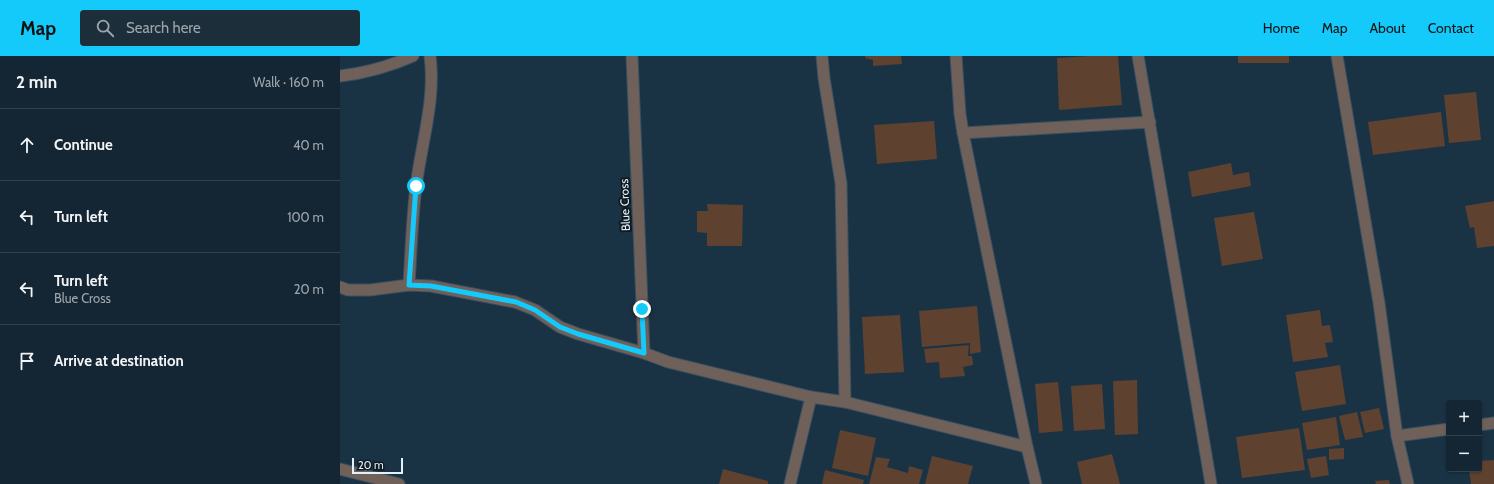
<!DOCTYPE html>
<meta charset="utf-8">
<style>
body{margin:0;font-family:Cabin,sans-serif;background:#1d2e3b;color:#f1f3f6}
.controls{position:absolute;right:12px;bottom:12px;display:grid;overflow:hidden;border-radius:4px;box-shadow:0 1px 3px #0004}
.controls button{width:36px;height:36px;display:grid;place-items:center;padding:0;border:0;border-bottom:1px solid #33434e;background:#142633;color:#f1f3f6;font:20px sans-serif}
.scale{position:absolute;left:12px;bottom:10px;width:51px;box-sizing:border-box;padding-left:4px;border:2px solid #e2f1fc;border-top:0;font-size:11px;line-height:14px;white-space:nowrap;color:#e2f1fc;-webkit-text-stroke:3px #0f1a21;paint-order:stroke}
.stop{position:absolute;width:12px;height:12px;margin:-9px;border:3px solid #13cafb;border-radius:50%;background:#fff}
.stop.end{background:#13cafb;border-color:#fff;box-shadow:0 1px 4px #0008}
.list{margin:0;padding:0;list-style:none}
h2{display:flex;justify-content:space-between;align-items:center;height:52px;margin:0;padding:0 16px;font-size:17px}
h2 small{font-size:13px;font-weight:400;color:#9da5ac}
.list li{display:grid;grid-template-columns:26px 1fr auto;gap:12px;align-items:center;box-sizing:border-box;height:72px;padding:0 16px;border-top:1px solid #33434e}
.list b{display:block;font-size:15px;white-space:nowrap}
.list p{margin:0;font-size:13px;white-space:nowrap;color:#9da5ac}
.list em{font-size:13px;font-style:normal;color:#9da5ac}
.icon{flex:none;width:22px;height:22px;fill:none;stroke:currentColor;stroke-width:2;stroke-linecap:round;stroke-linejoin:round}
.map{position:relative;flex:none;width:1154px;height:428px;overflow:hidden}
header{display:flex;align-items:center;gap:24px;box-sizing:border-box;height:56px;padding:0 20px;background:#13cafb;color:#111}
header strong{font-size:19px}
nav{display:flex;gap:22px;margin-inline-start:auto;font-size:14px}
.search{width:280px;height:36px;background:#1d2e3b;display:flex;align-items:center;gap:10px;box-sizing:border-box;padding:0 14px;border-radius:4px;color:#9da5ac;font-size:15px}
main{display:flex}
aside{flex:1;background:#142633}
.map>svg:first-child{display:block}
.building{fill:#5f4130}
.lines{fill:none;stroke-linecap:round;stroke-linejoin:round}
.minor-casing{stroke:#3a5161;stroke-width:13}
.minor{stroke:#70605a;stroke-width:11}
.route{stroke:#13cafb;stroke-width:5}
.labels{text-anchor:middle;stroke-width:4;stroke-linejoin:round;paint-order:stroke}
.street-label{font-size:12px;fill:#e2f1fc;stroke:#0f1a21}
</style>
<header>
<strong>Map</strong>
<div class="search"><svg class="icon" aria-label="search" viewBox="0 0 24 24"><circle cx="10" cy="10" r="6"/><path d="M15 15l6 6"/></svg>Search here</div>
<nav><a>Home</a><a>Map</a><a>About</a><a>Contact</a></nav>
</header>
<main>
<aside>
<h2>2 min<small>Walk · 160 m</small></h2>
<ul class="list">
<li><svg class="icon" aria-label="ahead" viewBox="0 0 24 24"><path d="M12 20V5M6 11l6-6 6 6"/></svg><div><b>Continue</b></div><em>40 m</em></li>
<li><svg class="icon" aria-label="left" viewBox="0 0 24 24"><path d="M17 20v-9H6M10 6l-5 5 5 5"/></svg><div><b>Turn left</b></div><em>100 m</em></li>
<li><svg class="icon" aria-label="left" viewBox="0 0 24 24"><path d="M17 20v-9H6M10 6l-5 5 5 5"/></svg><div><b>Turn left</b><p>Blue Cross</p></div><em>20 m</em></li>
<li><svg class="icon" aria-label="arrive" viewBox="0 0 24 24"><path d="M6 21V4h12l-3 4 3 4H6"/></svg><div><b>Arrive at destination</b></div></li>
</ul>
</aside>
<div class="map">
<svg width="1154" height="428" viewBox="0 0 1154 428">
<rect width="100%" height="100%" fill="#1a3344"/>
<g class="building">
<path d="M525 0H561L562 8 533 10V4L525 2Z"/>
<path d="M749 0H778L782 49 719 54 717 2Z"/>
<rect x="898" y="0" width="51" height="7"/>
<path d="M1136 36 1141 84 1109 87 1104 39Z"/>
<path d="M1101 56 1105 90 1033 99 1028 66Z"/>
<path d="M594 65 597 103 537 108 534 69Z"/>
<path d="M891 107 893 119 909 116 911 130 852 141 848 116Z"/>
<path d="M1154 145V190L1137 192 1134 171 1130 172 1125 150Z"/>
<path d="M367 148 403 149 402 190H367V177L357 176V155H368Z"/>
<path d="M914 156 923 203 882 210 874 162Z"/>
<path d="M637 250 641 296 630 298V287L582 291 579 255Z"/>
<path d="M980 254 982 270 990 269 993 286 985 287 988 301 953 306 946 259Z"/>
<path d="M560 259 564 316 525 318 522 261Z"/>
<path d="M629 289 628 300H632L633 309 623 311 625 320 600 322 599 306 586 307 584 293Z"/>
<path d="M1000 309 1006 348 962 355 955 316Z"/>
<path d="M797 324 798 378 775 379 773 325Z"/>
<path d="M718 326 723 375 699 377 695 328Z"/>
<path d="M762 328 765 373 734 375 731 330Z"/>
<path d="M1039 352 1044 373 1025 377 1020 356Z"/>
<path d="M1017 356 1023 381 1005 384 999 360Z"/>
<path d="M996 361 1000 389 967 394 962 367Z"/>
<path d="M959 372 965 414 902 422 896 381Z"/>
<path d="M500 374 536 382 528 420 492 412Z"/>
<path d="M1004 392V403L989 404V393Z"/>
<path d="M772 398 780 428H742L737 406Z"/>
<path d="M592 400 633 410 628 428H585Z"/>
<path d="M986 400 989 419 971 422 967 403Z"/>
<path d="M536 401 550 403 547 411 568 417 569 410 583 414 579 428H529Z"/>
<path d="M1154 404V428H1131L1129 413H1139V405Z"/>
<path d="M383 413 428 425V428H379Z"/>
<path d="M485 414 524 424 523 428H482Z"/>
<path d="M1049 424 1050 428H1036L1035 425Z"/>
</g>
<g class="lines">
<defs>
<g id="minor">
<path d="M292 0 304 297"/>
<path d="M482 0 484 22 501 127 505 346"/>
<path d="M616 0 620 58 623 77 687 391 696 428"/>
<path d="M798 0 871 428"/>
<path d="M997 0 1039 247 1057 380 1068 428"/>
<path d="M0 20C27 17 48 11 73 0"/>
<path d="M623 77 810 66"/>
<path d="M69 229C71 196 72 163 76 131 81 88 96 44 90 0"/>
<path d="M0 231 8 234H30L69 229 91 230 175 246 195 254 220 271 238 278 304 297 328 306 471 341 505 346 687 391"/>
<path d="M1139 369 1154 367"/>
<path d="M1057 380 1109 373"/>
<path d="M0 413 59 428"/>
<path d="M450 428 471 341"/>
</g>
</defs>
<use href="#minor" class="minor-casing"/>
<use href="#minor" class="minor"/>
</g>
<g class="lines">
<path class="route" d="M76 130 69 229 91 230 176 246 195 254 220 271 238 278 304 297 302 253"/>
</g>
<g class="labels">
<g class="street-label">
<text transform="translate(285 149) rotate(-92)" y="4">Blue Cross</text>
</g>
</g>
</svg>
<div class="controls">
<button>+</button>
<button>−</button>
</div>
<div class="scale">20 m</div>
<div class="stop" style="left:76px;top:130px"></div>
<div class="stop end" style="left:302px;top:253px"></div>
</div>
</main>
